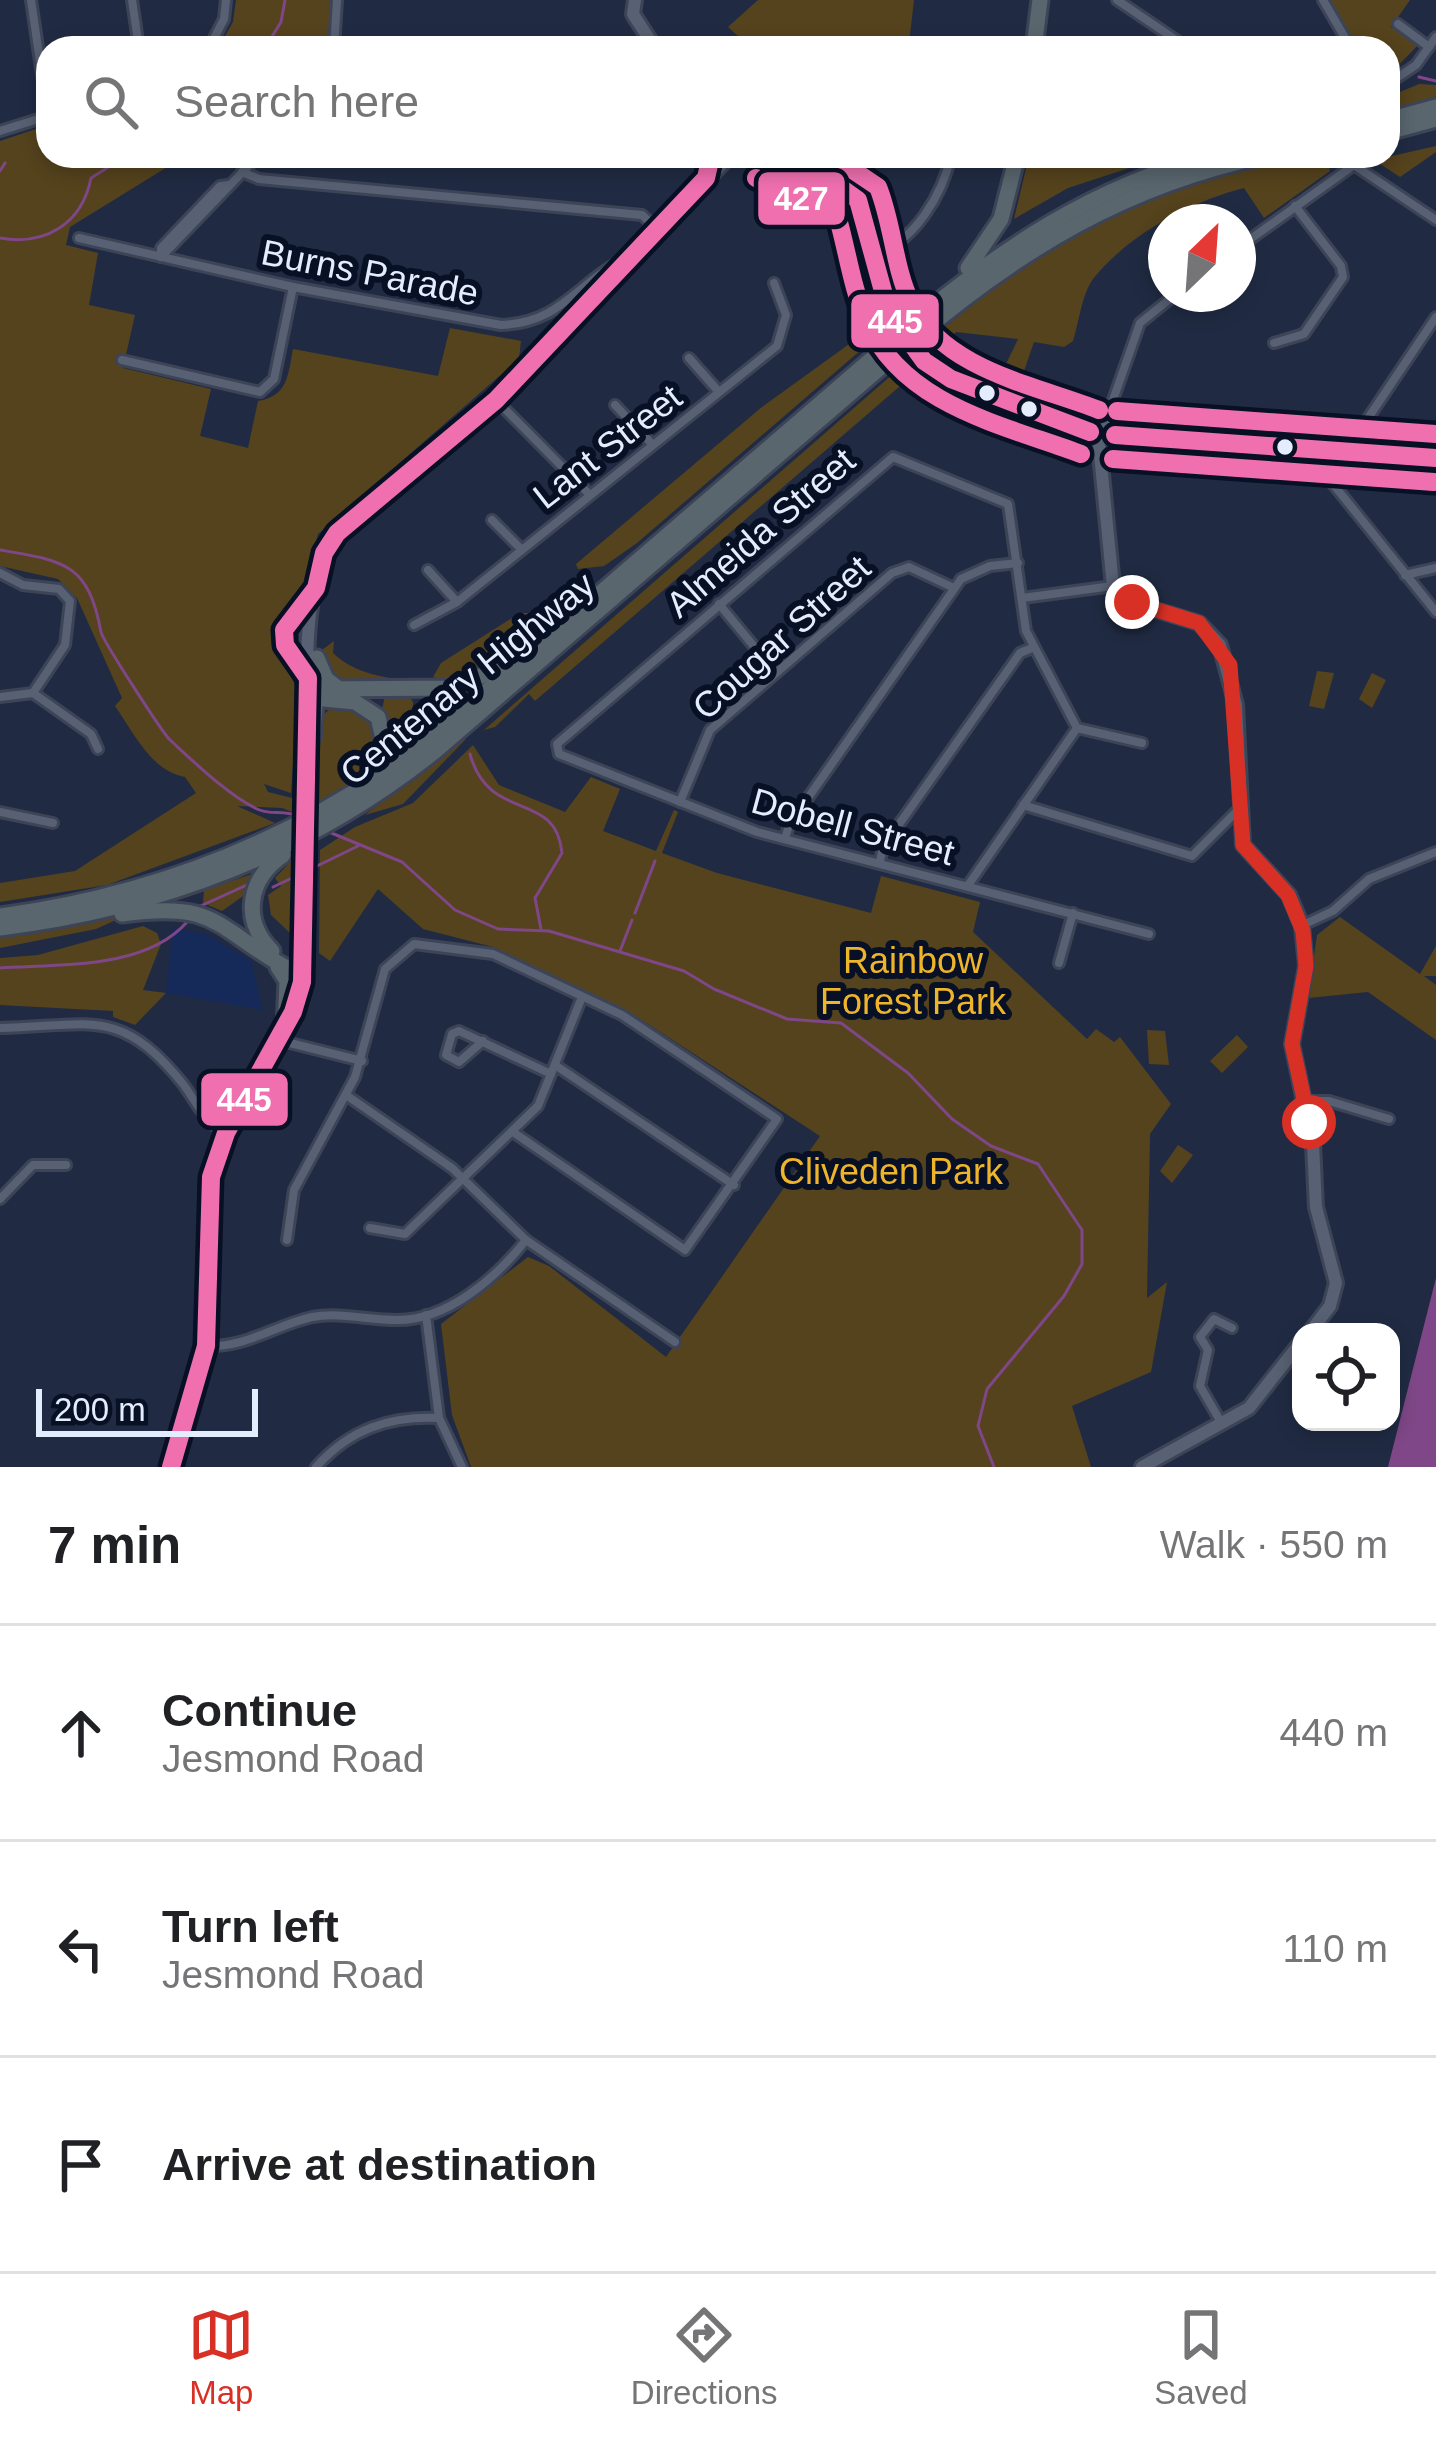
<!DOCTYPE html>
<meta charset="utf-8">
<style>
body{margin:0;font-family:Helvetica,sans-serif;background:#f6f6f6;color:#202124}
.controls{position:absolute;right:36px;bottom:36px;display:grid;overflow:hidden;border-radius:24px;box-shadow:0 6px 18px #0003}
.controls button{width:108px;height:108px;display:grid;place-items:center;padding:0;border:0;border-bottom:3px solid #e0e0e0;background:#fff;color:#202124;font:60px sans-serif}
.compass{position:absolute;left:1148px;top:204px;width:108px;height:108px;border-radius:50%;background:#fff;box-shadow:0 6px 18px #0003;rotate:25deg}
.scale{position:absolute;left:36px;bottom:30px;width:222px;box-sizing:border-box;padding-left:12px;border:6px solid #e4edfe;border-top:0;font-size:33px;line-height:42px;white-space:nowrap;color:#e4edfe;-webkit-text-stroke:9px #071024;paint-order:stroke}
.stop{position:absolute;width:36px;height:36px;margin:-27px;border:9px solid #d93025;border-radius:50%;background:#fff}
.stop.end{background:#d93025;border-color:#fff;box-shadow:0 3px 12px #0008}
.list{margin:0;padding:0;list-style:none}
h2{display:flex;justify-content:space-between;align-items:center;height:156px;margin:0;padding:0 48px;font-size:51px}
h2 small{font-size:39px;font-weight:400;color:#757577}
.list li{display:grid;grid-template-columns:78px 1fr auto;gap:36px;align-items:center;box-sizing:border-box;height:216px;padding:0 48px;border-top:3px solid #e0e0e0}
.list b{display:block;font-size:45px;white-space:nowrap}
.list p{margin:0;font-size:39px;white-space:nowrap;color:#757577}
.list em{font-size:39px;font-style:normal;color:#757577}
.icon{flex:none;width:66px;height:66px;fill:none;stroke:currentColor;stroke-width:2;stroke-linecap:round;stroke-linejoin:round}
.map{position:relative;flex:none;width:1436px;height:1467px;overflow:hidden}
.search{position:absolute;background:#fff;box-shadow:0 6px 18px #0003;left:36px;right:36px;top:36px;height:132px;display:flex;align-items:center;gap:30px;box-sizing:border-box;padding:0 42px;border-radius:36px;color:#757577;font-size:45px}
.sheet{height:804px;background:#fff}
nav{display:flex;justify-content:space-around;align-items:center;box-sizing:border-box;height:168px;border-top:3px solid #e0e0e0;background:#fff;font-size:33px;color:#757577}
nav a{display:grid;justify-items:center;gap:6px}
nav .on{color:#d93025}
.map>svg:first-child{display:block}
.built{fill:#152a59}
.green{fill:#55431d}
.water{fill:#7f4787}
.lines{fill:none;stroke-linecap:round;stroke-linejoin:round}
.stream{stroke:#7f4787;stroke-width:3}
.street-casing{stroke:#3d4457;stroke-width:14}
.secondary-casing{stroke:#3d4457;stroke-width:18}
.highway-casing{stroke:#3d4457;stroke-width:21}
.street{stroke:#576173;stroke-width:8}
.secondary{stroke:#576173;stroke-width:12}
.highway{stroke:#59666e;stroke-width:15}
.secondary-bridge-casing{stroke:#3d4457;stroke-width:18;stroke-linecap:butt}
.secondary-bridge{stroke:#576173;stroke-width:12}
.bus-1-casing{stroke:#071024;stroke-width:27}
.bus-2-casing{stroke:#071024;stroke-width:27}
.bus-3-casing{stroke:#071024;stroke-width:27}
.bus-1{stroke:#ef6faf;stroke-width:18}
.bus-2{stroke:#ef6faf;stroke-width:18}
.bus-3{stroke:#ef6faf;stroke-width:18}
.route{stroke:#d93025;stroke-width:15}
.bus-dot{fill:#e4edfe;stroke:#071024;stroke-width:4.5}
.labels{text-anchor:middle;stroke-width:12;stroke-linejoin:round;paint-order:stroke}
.street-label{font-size:36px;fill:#e4edfe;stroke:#071024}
.park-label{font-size:36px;fill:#efb52a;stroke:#071024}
.line-badge{stroke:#071024;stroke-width:4.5}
.badge-label{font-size:33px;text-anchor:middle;font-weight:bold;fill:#fff}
</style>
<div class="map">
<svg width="1436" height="1467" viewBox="0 0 1436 1467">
<rect width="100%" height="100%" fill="#202b43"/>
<path class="built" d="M173 927 206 934 251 961 263 1010 166 993Z"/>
<g class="green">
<path d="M236 0H331L333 32 327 48H218L233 22Z"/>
<path d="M758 0H914L909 43 904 48H751L728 27Z"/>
<path d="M1327 0H1410L1391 27 1418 45 1388 76V48H1357Z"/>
<path d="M1419 84 1436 85V98L1388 112V97Z"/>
<path d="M48 125V156H185L70 227 66 245 98 253 89 305 135 315 123 368 211 389 200 436 248 448 258 401C288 396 288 375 293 349L438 376 450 328 521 341 519 359 318 534 302 595 276 627 274 639 298 692 291 793 264 784 268 792 300 800V815L282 808 237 806 275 823 107 885 0 902V883L75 871 196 793 185 777C151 771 134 733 115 706L122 698 77 598 58 579 0 566V141Z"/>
<path d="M1436 146V152L1400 177 1374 160Z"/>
<path d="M1029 156H1166L1068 188 1014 219Z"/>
<path d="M1310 156H1333L1327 159 1330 171 1264 218 1244 188C1190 202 1129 234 1093 279 1082 294 1079 322 1073 341L1064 347 1034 342 1016 394 996 385 1018 339 956 332 933 357 921 346 999 284 998 278C1101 213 1191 179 1310 156Z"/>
<path d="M881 321 876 337 637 543 604 566 578 569 576 564 762 407Z"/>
<path d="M909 360 914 374 535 701 529 694 495 727 484 730Z"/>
<path d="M520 613H528L529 620C503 646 476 692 433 677L441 663Z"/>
<path d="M334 641 333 653C356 675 385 677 415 682L345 686 332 681 322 650Z"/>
<path d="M1317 671 1334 673 1324 709 1309 706Z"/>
<path d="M1372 673 1386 680 1372 708 1359 699Z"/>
<path d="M486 679 489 682 383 770C387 762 387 750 391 742 406 712 457 691 486 679Z"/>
<path d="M385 696H409L413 702V712L390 734 381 714Z"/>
<path d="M332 707C358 709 368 716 381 737L364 779 316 807 322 716Z"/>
<path d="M466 739 403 804 365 815 459 740Z"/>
<path d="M473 745 499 785 565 812 591 777 620 789 603 831 656 851 674 810 678 812 662 853 717 873 871 913 881 876 980 902 973 932 1087 1039 1096 1029 1114 1042 1120 1037 1171 1104 1150 1134 1147 1298 1167 1282 1151 1372 1072 1406 1091 1467H471L452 1415 441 1324 528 1257 549 1266 666 1357 820 1136 631 1013 493 947 423 929 378 889 330 961 319 953 320 850 355 827 413 803Z"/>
<path d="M293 859H299L290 933 271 915 268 895 281 886 275 878Z"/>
<path d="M258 872 246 894 222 911 203 903 204 890Z"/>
<path d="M127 915 96 929 0 948V937Z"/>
<path d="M1340 917 1420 974 1436 946V976H1424L1436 985V1040L1368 992 1308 998 1317 935Z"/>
<path d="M143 926 157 933 161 944 143 990 166 993 135 1025 113 1017V1011L0 1005V958L38 955Z"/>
<path d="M1147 1030 1165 1031 1169 1065 1149 1064Z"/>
<path d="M1237 1035 1248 1047 1222 1073 1210 1061Z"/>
<path d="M1178 1145 1193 1155 1172 1183 1160 1171Z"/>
</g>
<path class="water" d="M1436 1278V1467H1388Z"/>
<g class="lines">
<g class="stream">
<path d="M265 48 281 22 285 0"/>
<path d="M1419 77 1436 81"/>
<path d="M0 171 5 163"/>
<path d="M0 238C45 246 82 224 91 178L126 156"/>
<path d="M0 550C65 561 88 563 101 632 103 641 162 732 170 740 194 762 228 795 257 809 272 816 284 809 300 817"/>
<path d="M470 754C489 824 556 789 562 853L535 898 541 929"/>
<path d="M329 832 402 862 455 910 498 929 549 931 684 971 714 989 787 1019 841 1023 908 1073 952 1119 991 1146 1038 1164 1082 1230V1264L1064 1296 987 1389 978 1426 994 1467"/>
<path d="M317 866 358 846"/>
<path d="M273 887 292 878"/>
<path d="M194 909 249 884"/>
<path d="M635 913 655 861"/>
<path d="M620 951 632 920"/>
<path d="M0 968C58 964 145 970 187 922"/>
</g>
<defs>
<g id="street">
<path d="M31 0 48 116"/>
<path d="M132 0 139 48"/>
<path d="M1117 0 1188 48"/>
<path d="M1323 0 1351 48"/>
<path d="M1398 24 1429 47"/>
<path d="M209 48 224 19 226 0"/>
<path d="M334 48 337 0"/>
<path d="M1388 84 1416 65 1436 37"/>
<path d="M0 131 48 116"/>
<path d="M242 172 259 179 642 215 657 229"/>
<path d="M79 238 293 287 501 325C563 323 578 280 629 257"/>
<path d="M1238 248 1354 165 1436 220"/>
<path d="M873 252C914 246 943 192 951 156"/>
<path d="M161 257 258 156"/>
<path d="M161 257V248L220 186 229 185"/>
<path d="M1274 343 1304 334 1343 277 1341 266 1295 206"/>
<path d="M689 358 719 392"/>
<path d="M122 360 260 392 274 379 293 287"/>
<path d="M497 401 590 495"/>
<path d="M615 405 651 443"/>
<path d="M1106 420 1140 323 1176 294"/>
<path d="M1317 451 1325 474 1436 612"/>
<path d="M1346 451 1436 317"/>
<path d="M492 520 521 549"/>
<path d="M428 570 457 602"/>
<path d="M0 573 23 585 59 589 70 601 65 645 33 693"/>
<path d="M1405 575 1436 568"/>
<path d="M1022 598 1113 586"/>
<path d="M719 604 776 673"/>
<path d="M414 625 457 602 777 346 786 315 774 283"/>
<path d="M304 672 283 634 310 595"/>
<path d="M33 693 91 734 98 749"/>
<path d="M0 697 33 693"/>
<path d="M1142 743 1077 728 1026 631 1008 504 893 457 557 744 559 754 757 832 1149 934"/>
<path d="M680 802 710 730 892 573 909 567 954 588"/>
<path d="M1023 805 1192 856 1240 808"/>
<path d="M0 812 53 823"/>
<path d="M785 839 789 825 961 579 990 566 1018 563"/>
<path d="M880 861 883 847 1020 653 1032 648"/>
<path d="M969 884 1077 728"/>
<path d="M1303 925 1333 911 1369 879 1436 852"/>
<path d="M1059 963 1073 913"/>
<path d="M0 1028C91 1026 120 1006 183 1084 197 1103 204 1121 225 1133"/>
<path d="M278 1040 362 1061"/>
<path d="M483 1041 459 1062 446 1055 452 1034 459 1031 551 1074"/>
<path d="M555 1065 734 1185"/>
<path d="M346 1095 452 1168 526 1240"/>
<path d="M1304 1101H1329L1389 1119"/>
<path d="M0 1199 33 1165H66"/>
<path d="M370 1228 405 1234 538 1106 582 997"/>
<path d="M287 1240 294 1190 355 1077 385 969 414 944 493 954 622 1015 777 1119 685 1250 513 1132"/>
<path d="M426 1315 439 1418 462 1467"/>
<path d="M206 1346C245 1348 276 1325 312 1317 339 1312 369 1320 396 1320 447 1321 496 1278 526 1240L675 1342"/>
<path d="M1222 1424 1200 1386 1208 1350 1200 1337 1214 1319 1232 1328"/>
<path d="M316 1467C350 1429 389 1416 439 1418"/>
</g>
<g id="secondary">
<path d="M635 0 633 14 655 48"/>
<path d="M739 156H741"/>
<path d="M765 156C893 204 850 199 889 313"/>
<path d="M924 361 951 379 1090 432"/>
<path d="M1090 432 1100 419 1113 425 1115 435"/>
<path d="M1115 435 1436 458"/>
<path d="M1099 444 1113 586 1127 601 1199 623 1220 645 1236 705 1243 845 1289 895 1302 926 1306 966 1292 1044 1313 1144 1316 1207 1336 1283 1330 1306 1310 1332"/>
<path d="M314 737 318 686"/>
<path d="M308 791C310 721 296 606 329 544L496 400 728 158"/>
<path d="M171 1467 206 1346 211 1177 226 1133 299 996 306 861"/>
<path d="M1142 1467 1249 1408 1301 1342"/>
</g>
<g id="highway">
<path d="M1034 48 1040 0"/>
<path d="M1388 120 1436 107"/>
<path d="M1388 132 1436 119"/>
<path d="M968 268 1001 219 1017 156"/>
<path d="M905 329C998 251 1095 184 1214 156"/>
<path d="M913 340C1020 249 1127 185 1265 156"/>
<path d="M317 658 326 679 339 689"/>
<path d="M307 694 318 689 457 688 507 663"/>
<path d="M324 699 355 702 378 717 385 747 370 777"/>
<path d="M122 914C216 901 214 926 285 967L295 971 304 966"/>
<path d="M0 916C158 895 297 839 424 745L896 338"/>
<path d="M0 928C159 909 309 852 434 752L903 348"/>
<path d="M272 951C241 920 248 879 283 855"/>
<path d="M278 967 287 981 285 1027"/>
</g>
</defs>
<use href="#street" class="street-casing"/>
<use href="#secondary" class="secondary-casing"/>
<use href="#highway" class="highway-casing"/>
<use href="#street" class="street"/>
<use href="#secondary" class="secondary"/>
<use href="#highway" class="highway"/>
<defs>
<g id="secondary-bridge">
<path d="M889 313 924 361"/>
<path d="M306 861 308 791"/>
</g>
</defs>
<use href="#secondary-bridge" class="secondary-bridge-casing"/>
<use href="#secondary-bridge" class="secondary-bridge"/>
<defs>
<g id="bus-1">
<path d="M765 156 833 182 858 200 889 313 924 361 951 379 1090 432"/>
<path d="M1115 435 1436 458"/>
<path d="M171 1467 206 1346 211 1177 226 1133 293 1012 302 982 308 678 285 645 284 630 316 588 324 553 337 533 496 400 706 178 711 156"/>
</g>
<g id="bus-2">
<path d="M756 178 837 215C847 249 852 289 867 322 904 406 1004 425 1081 454"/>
<path d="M1113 459 1434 482"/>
</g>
<g id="bus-3">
<path d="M832 156 878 187C893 224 894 268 911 303 944 370 1035 385 1099 410"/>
<path d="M1117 411 1436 434"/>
</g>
</defs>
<use href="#bus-1" class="bus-1-casing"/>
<use href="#bus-2" class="bus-2-casing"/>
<use href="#bus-3" class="bus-3-casing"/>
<use href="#bus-1" class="bus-1"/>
<use href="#bus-2" class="bus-2"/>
<use href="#bus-3" class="bus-3"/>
</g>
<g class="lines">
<path class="route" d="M1132 602 1199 623 1230 665 1243 845 1288 895 1303 931 1306 966 1292 1044 1309 1122"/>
</g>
<g class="bus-dot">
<circle cx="987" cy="393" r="10"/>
<circle cx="1029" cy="409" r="10"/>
<circle cx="1285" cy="447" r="10"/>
</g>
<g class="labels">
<g class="street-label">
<text transform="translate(370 272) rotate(11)" y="13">Burns Parade</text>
<text transform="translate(607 446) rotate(-38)" y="13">Lant Street</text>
<text transform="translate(760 532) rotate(-41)" y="13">Almeida Street</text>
<text transform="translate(781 637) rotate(-42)" y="13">Cougar Street</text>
<text transform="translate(467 678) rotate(-39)" y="13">Centenary Highway</text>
<text transform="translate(853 826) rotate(15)" y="13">Dobell Street</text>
</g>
<g class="park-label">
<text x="913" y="973">Rainbow<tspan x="913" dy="41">Forest Park</tspan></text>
<text x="891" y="1184">Cliveden Park</text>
</g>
</g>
<g class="line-badge">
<rect x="756" y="170" width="91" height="57" rx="12" fill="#ef6faf"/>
<rect x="849" y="292" width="92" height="58" rx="12" fill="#ef6faf"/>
<rect x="199" y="1071" width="91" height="57" rx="12" fill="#ef6faf"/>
</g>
<g class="badge-label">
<text x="801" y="210">427</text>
<text x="895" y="333">445</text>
<text x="244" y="1111">445</text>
</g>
</svg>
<div class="controls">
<button><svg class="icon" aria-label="locate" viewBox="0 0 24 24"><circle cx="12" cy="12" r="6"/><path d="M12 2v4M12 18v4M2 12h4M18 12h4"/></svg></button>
</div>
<svg class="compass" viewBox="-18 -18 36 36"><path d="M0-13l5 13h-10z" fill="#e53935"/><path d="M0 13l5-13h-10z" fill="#757577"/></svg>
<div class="scale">200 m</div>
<div class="stop" style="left:1309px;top:1122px"></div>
<div class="stop end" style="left:1132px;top:602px"></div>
<div class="search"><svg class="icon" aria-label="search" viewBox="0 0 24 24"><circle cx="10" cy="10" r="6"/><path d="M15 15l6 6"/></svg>Search here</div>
</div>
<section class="sheet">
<h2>7 min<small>Walk · 550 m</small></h2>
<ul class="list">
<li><svg class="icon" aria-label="ahead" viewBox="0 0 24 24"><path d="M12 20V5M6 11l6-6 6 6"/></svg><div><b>Continue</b><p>Jesmond Road</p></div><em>440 m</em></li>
<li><svg class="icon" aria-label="left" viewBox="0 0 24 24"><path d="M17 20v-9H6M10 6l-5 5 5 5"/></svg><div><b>Turn left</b><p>Jesmond Road</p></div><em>110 m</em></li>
<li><svg class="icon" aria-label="arrive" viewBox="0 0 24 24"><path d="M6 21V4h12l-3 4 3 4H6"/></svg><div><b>Arrive at destination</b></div></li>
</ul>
</section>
<nav>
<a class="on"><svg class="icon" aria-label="map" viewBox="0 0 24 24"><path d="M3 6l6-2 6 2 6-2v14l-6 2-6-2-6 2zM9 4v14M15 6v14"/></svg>Map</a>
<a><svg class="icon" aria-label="directions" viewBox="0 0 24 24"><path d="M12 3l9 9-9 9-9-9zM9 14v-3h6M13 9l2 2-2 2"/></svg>Directions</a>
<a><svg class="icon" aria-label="saved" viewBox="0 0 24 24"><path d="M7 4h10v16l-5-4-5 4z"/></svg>Saved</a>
</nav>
